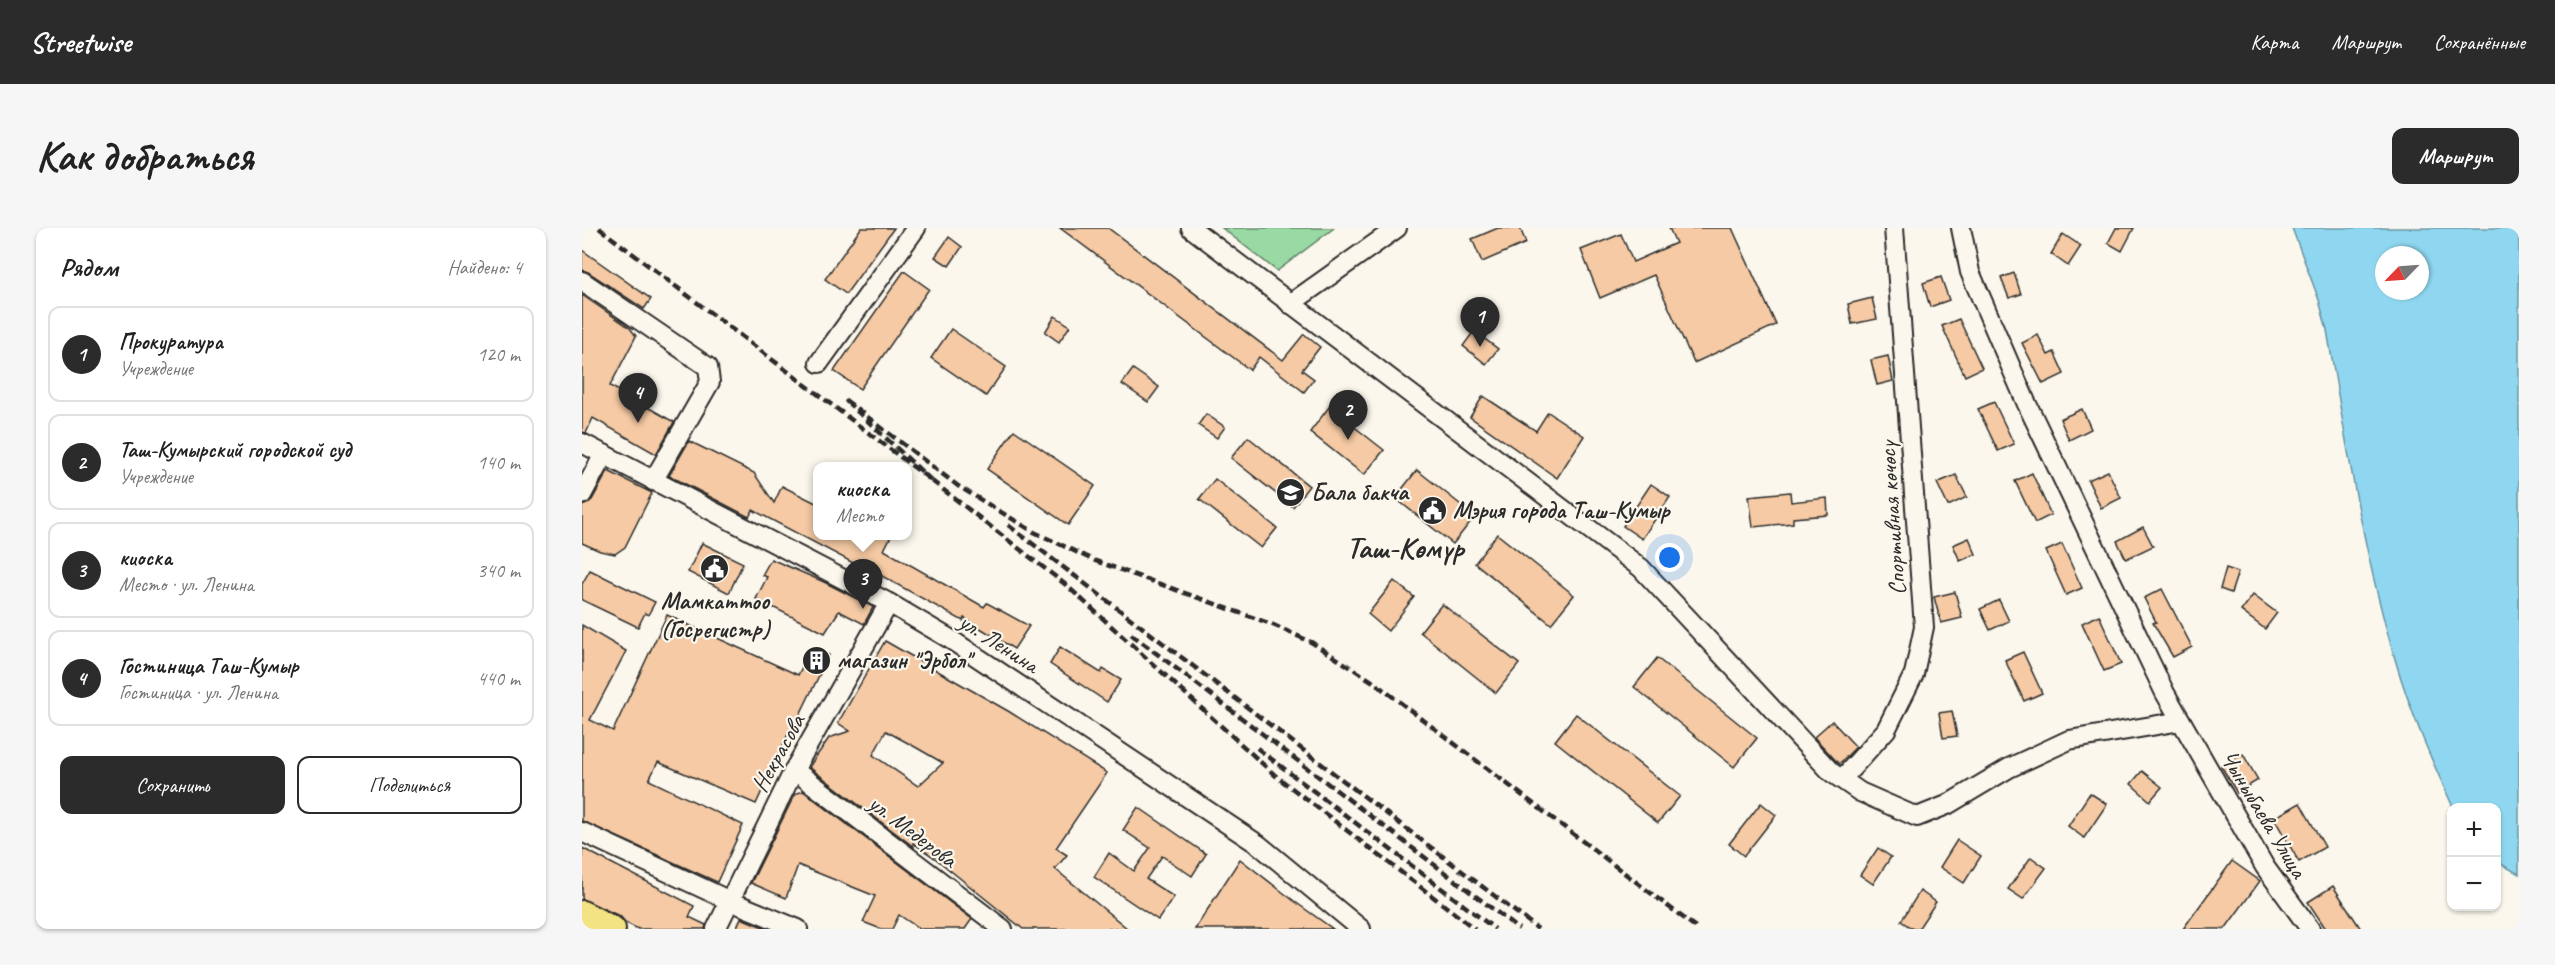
<!DOCTYPE html>
<html lang="ru">
<meta charset="utf-8">
<style>
body{margin:0;font-family:Caveat,sans-serif;background:#f6f6f6;color:#222}
.controls{position:absolute;right:18px;bottom:18px;display:grid;overflow:hidden;border-radius:12px;box-shadow:0 2px 4px #0004}
.controls button{width:54px;height:54px;display:grid;place-items:center;padding:0;border:0;border-bottom:2px solid #e0e0e0;background:#fff;color:#222;font:30px sans-serif}
.compass{position:absolute;left:1793px;top:18px;width:54px;height:54px;border-radius:50%;background:#fff;box-shadow:0 2px 4px #0004;rotate:245deg}
.you{position:absolute;left:1088px;top:330px;width:21px;height:21px;margin:-15px;border:4px solid #fff;border-radius:50%;background:#1a73e8;box-shadow:0 0 0 9px #1a73e833}
.badge{display:grid;place-items:center;width:39px;height:39px;border-radius:50%;background:#2b2b2b;color:#fff;font-size:20px;font-weight:700}
.pin{position:absolute;translate:-50% -50px;filter:drop-shadow(0 2px 3px #0008)}
.pin::after{content:'';position:absolute;top:32px;width:21px;height:18px;background:inherit;clip-path:polygon(0 0,100% 0,50% 100%)}
.popup{position:absolute;left:231px;top:234px;width:99px;height:78px;box-sizing:border-box;display:grid;place-content:center;border-radius:12px;background:#fff;filter:drop-shadow(0 2px 4px #0005);font-size:20px;white-space:nowrap;color:#767676}
.popup b{font-size:22px;color:#222}
.popup::after{content:'';position:absolute;left:50%;top:100%;margin-left:-12px;border:12px solid transparent;border-top-color:#fff}
.list{margin:0;padding:0;list-style:none}
h2{display:flex;justify-content:space-between;align-items:center;height:78px;margin:0;padding:0 24px;font-size:26px}
h2 small{font-size:20px;font-weight:400;color:#767676}
.list li{display:grid;grid-template-columns:39px 1fr auto;gap:18px;align-items:center;box-sizing:border-box;height:96px;margin:0 12px 12px;padding:0 12px;border:2px solid #e0e0e0;border-radius:12px}
.list b{display:block;font-size:22px;white-space:nowrap}
.list p{margin:0;font-size:20px;white-space:nowrap;color:#767676}
.list em{font-size:20px;font-style:normal;color:#767676}
.actions{display:flex;gap:12px;padding:18px 24px}
.actions a{flex:1;padding:14px 0;border:2px solid #2b2b2b;border-radius:12px;text-align:center;font-size:21px;color:#2b2b2b}
.actions .main{background:#2b2b2b;color:#fff}
.map{position:relative;flex:none;width:1937px;height:701px;overflow:hidden;border-radius:12px}
header{display:flex;align-items:center;gap:36px;box-sizing:border-box;height:84px;padding:0 30px;background:#2b2b2b;color:#fff}
header strong{font-size:28px}
nav{display:flex;gap:33px;margin-inline-start:auto;font-size:21px}
.intro{display:flex;align-items:center;justify-content:space-between;box-sizing:border-box;height:144px;padding:0 36px}
h1{margin:0;font-size:42px}
.button{padding:15px 27px;border-radius:12px;background:#2b2b2b;color:#fff;font-size:21px;font-weight:700}
main{display:flex;gap:36px;padding:0 36px}
aside{flex:1;background:#fff;border-radius:12px;box-shadow:0 2px 4px #0004}
.map>svg:first-child{display:block}
.green{fill:#99daa4;stroke:#628268;stroke-width:1.5}
.water{fill:#8fd7f0;stroke:#6792a1;stroke-width:1.5;fill-rule:evenodd}
.building{fill:#f5caa4;stroke:#2b2b2b;stroke-width:1.5;fill-rule:evenodd}
.lines{fill:none;stroke-linecap:round;stroke-linejoin:round}
.minor-casing{stroke:#2b2b2b;stroke-width:22}
.major-casing{stroke:#2b2b2b;stroke-width:28}
.minor{stroke:#fbf7ec;stroke-width:18}
.major{stroke:#f4e382;stroke-width:24}
.rail{stroke:#2b2b2b;stroke-width:4.5;stroke-dasharray:9 4.5;stroke-linecap:butt}
.labels{text-anchor:middle;stroke-width:4.5;stroke-linejoin:round;paint-order:stroke}
.poi-label{font-size:24px;font-weight:bold;fill:#2b2b2b;stroke:#fbf7ec;text-anchor:start}
.street-label{font-size:24px;fill:#2b2b2b;stroke:#fbf7ec}
.district-label{font-size:30px;font-weight:bold;fill:#2b2b2b;stroke:#fbf7ec}
</style>
<header>
<strong>Streetwise</strong>
<nav><a>Карта</a><a>Маршрут</a><a>Сохранённые</a></nav>
</header>
<div class="intro"><h1>Как добраться</h1><a class="button">Маршрут</a></div>
<main>
<aside>
<h2>Рядом<small>Найдено: 4</small></h2>
<ul class="list">
<li><span class="badge">1</span><div><b>Прокуратура</b><p>Учреждение</p></div><em>120 m</em></li>
<li><span class="badge">2</span><div><b>Таш-Кумырский городской суд</b><p>Учреждение</p></div><em>140 m</em></li>
<li><span class="badge">3</span><div><b>киоска</b><p>Место · ул. Ленина</p></div><em>340 m</em></li>
<li><span class="badge">4</span><div><b>Гостиница Таш-Кумыр</b><p>Гостиница · ул. Ленина</p></div><em>440 m</em></li>
</ul>
<div class="actions"><a class="main">Сохранить</a><a>Поделиться</a></div>
</aside>
<div class="map">
<svg width="1937" height="701" viewBox="0 0 1937 701">
<rect width="100%" height="100%" fill="#fbf7ec"/>
<filter id="ink" filterUnits="userSpaceOnUse"><feTurbulence type="fractalNoise" baseFrequency=".0167" numOctaves="2"/><feDisplacementMap in="SourceGraphic" scale="12" xChannelSelector="R" yChannelSelector="G"/><feConvolveMatrix kernelMatrix="1 2 1 2 8 2 1 2 1" color-interpolation-filters="sRGB"/></filter>
<g filter="url(#ink)">
<path class="green" d="M640 0H752L695 43Z"/>
<path class="water" d="M1710 0H1937V646L1915 634 1914 580 1871 579C1849 531 1828 483 1813 431 1781 324 1764 212 1745 102L1737 72ZM1802 27H1838V63H1802Z"/>
<g class="building">
<path d="M279 0H312L264 66 243 51Z"/>
<path d="M478 0H526L701 132 722 106 738 119 720 142 732 151 722 164 677 129 668 142Z"/>
<path d="M916 0H938L944 15 900 34 890 11Z"/>
<path d="M1087 0H1150L1194 97 1112 135 1072 47 1018 70 999 22 1039 6 1051 34 1094 15Z"/>
<path d="M1534 0H1552L1540 23 1526 15Z"/>
<path d="M1481 6 1499 18 1486 38 1469 26Z"/>
<path d="M367 9 380 19 367 38 353 29Z"/>
<path d="M0 22 69 71 62 81 6 44 0 42Z"/>
<path d="M322 43 347 61 278 161 252 143Z"/>
<path d="M1432 45 1439 66 1427 70 1419 50Z"/>
<path d="M1359 49 1367 72 1348 79 1341 55Z"/>
<path d="M0 67 48 100 54 108 28 158 92 194 74 226 11 190 4 205 0 204Z"/>
<path d="M1290 70 1295 91 1270 96 1266 76Z"/>
<path d="M473 88 488 98 477 114 463 104Z"/>
<path d="M1377 91 1400 140 1383 148 1360 98Z"/>
<path d="M369 101 424 139 404 168 349 130Z"/>
<path d="M892 103 916 121 904 136 881 118Z"/>
<path d="M1456 107 1466 127 1472 124 1482 146 1461 156 1440 115Z"/>
<path d="M1306 128 1311 153 1295 157 1289 132Z"/>
<path d="M551 141 577 159 566 174 540 156Z"/>
<path d="M901 168 954 203 966 184 1002 208 975 250 888 189Z"/>
<path d="M1412 174 1432 216 1416 223 1396 181Z"/>
<path d="M747 179 802 222 782 247 728 204Z"/>
<path d="M1500 181 1509 201 1487 212 1478 191Z"/>
<path d="M624 186 643 199 635 210 616 197Z"/>
<path d="M432 202 513 258 486 297 405 241Z"/>
<path d="M666 209 727 258 711 279 649 230Z"/>
<path d="M107 213 172 245 192 275 200 258 236 276V308H309L302 322 402 379 405 375 447 398 432 421 382 390 381 393 291 343 287 352 276 346 279 339 171 282 167 289 92 250 87 248Z"/>
<path d="M835 242 893 288 871 316 813 270Z"/>
<path d="M26 243 70 265 43 319 33 326 18 323 0 315V278L10 272Z"/>
<path d="M1526 243 1539 270 1519 280 1506 252Z"/>
<path d="M1450 245 1469 287 1453 295 1433 253Z"/>
<path d="M1374 247 1385 269 1366 278 1355 255Z"/>
<path d="M633 251 695 300 679 320 617 271Z"/>
<path d="M1069 256 1088 269 1060 311 1041 298Z"/>
<path d="M1208 264 1209 274 1245 270 1246 287 1211 290V295L1171 299 1167 268Z"/>
<path d="M1561 299 1571 318 1544 331 1535 313Z"/>
<path d="M915 306 992 367 969 396 893 335Z"/>
<path d="M1387 310 1394 326 1378 333 1371 317Z"/>
<path d="M120 315 161 335 147 365 106 344Z"/>
<path d="M1480 316 1500 360 1484 367 1464 323Z"/>
<path d="M189 331 242 354 291 379 282 396 257 383 243 405 174 371 185 349 180 347Z"/>
<path d="M1644 340 1656 344 1649 365 1638 361Z"/>
<path d="M8 342 73 374 66 387 63 385 56 399 0 372V356Z"/>
<path d="M812 353 832 369 806 403 786 386Z"/>
<path d="M1580 361 1610 419 1591 429 1571 395 1574 394 1562 370Z"/>
<path d="M1373 364 1380 390 1359 395 1352 369Z"/>
<path d="M1671 367 1695 385 1683 401 1659 383Z"/>
<path d="M1417 372 1427 393 1408 402 1398 381Z"/>
<path d="M860 376 937 436 914 465 838 404Z"/>
<path d="M85 387 216 447 230 419 247 427 209 505 207 504 174 576 76 534 67 552 161 597 135 654 0 593V397L44 423 8 492 31 503Z"/>
<path d="M1517 387 1539 436 1522 443 1500 395Z"/>
<path d="M303 413 426 483 525 545 474 620 485 627 473 641 546 701H441L354 631 331 615 332 619 227 539 247 510 268 503 256 495ZM304 503 335 520 361 535 336 558 291 527Z"/>
<path d="M478 419 519 445 521 441 539 452 525 474 468 436Z"/>
<path d="M1441 424 1460 465 1442 473 1423 432Z"/>
<path d="M1075 430 1175 510 1152 539 1052 459Z"/>
<path d="M1370 483 1375 508 1361 510 1357 485Z"/>
<path d="M994 486 1098 568 1076 595 973 513Z"/>
<path d="M1250 493 1274 519 1257 536 1232 509Z"/>
<path d="M1661 526 1676 552 1655 565 1639 538Z"/>
<path d="M1560 543 1580 559 1568 573 1549 556Z"/>
<path d="M221 563 390 691 383 701H338L317 687 310 701H299L281 694 293 668 216 637 204 670 169 655 213 566Z"/>
<path d="M1508 565 1525 576 1502 610 1486 598Z"/>
<path d="M1179 575 1194 587 1162 628 1147 616Z"/>
<path d="M1718 575 1743 619 1717 634 1692 590Z"/>
<path d="M556 579 624 626 610 648 580 628 564 651 592 669 576 692 512 649 527 625 552 643 568 620 541 602Z"/>
<path d="M1375 612 1399 628 1382 655 1358 639Z"/>
<path d="M0 620 112 678 107 689 124 697 123 701H56L44 695 38 688 0 671Z"/>
<path d="M1296 620 1309 629 1291 656 1278 647Z"/>
<path d="M1449 629 1464 640 1441 671 1426 661Z"/>
<path d="M658 631 716 676 751 701H613Z"/>
<path d="M1650 633 1678 653 1643 701H1601Z"/>
<path d="M1751 658 1779 701H1744L1726 674Z"/>
<path d="M1338 663 1354 674 1336 701H1331L1319 693Z"/>
<path d="M159 690 186 701H154Z"/>
</g>
<g class="lines">
<defs>
<g id="minor">
<path d="M609 0 1059 340 1249 544 1278 564 1335 589 1365 577 1427 540 1487 512 1599 493"/>
<path d="M1379 0 1388 44 1444 174 1583 465 1683 639 1728 701"/>
<path d="M0 53 126 139 128 154 71 253"/>
<path d="M708 76 815 0"/>
<path d="M237 135 334 0"/>
<path d="M0 215 307 375 368 411 677 617 779 701"/>
<path d="M0 267 22 226"/>
<path d="M212 542 421 701"/>
<path d="M1260 551 1304 502 1332 446 1342 399 1312 0"/>
<path d="M0 604 148 673 216 701"/>
<path d="M134 701 212 542 307 375"/>
</g>
<path id="major" d="M0 685 31 701"/>
</defs>
<use href="#minor" class="minor-casing"/>
<use href="#major" class="major-casing"/>
<use href="#minor" class="minor"/>
<use href="#major" class="major"/>
<g class="rail">
<path d="M17 0 350 253 262 171 376 258 452 304 511 332 689 396 729 414 790 453 1116 701"/>
<path d="M350 253 484 357 694 548 893 701"/>
<path d="M426 297 956 701"/>
<path d="M549 406 937 701"/>
<path d="M675 520 913 701"/>
</g>
</g>
</g>
<defs>
<symbol id="school-disc" viewBox="-11 -11 22 22"><circle r="9.5" fill="#2b2b2b" stroke="#fbf7ec"/><path d="M0-5L7-2L0 1L-7-2ZM-4 1L0 2.5L4 1V4Q0 6-4 4Z" fill="#fff"/></symbol>
<symbol id="civic-disc" viewBox="-11 -11 22 22"><circle r="9.5" fill="#2b2b2b" stroke="#fbf7ec"/><path d="M-.6-6.5H3V-4.5H.6V-3L4-1V1h2V6H-6V1h2V-1L-.6-3ZM-1.2 2.5V6h2.4V2.5Z" fill="#fff"/></symbol>
<symbol id="building-disc" viewBox="-11 -11 22 22"><circle r="9.5" fill="#2b2b2b" stroke="#fbf7ec"/><path d="M-4-6H4V6H1V3H-1V6H-4ZM-2.5-4.3h1.7v1.8h-1.7ZM.8-4.3h1.7v1.8H.8ZM-2.5-1h1.7V.8h-1.7ZM.8-1h1.7V.8H.8Z" fill="#fff"/></symbol>
</defs>
<g fill-rule="evenodd">
<use href="#school-disc" x="692" y="248" width="33" height="33"/>
<use href="#civic-disc" x="834" y="266" width="33" height="33"/>
<use href="#civic-disc" x="116" y="324" width="33" height="33"/>
<use href="#building-disc" x="218" y="416" width="33" height="33"/>
</g>
<g class="labels">
<g class="poi-label">
<text x="729" y="272">Бала бакча</text>
<text x="871" y="290">Мэрия города Таш-Кумыр</text>
<text x="133" y="381" text-anchor="middle">Мамкаттоо<tspan x="133" dy="28">(Госрегистр)</tspan></text>
<text x="255" y="440">магазин "Эрбол"</text>
</g>
<g class="street-label">
<text transform="translate(1310 290) rotate(-94)" y="8">Спортивная көчөсү</text>
<text transform="translate(417 415) rotate(33)" y="8">ул. Ленина</text>
<text transform="translate(196 525) rotate(-61)" y="8">Некрасова</text>
<text transform="translate(1682 586) rotate(59)" y="8">Чыныбаева Улица</text>
<text transform="translate(331 603) rotate(37)" y="8">ул. Медерова</text>
</g>
<g class="district-label">
<text x="823" y="330">Таш-Көмүр</text>
</g>
</g>
</svg>
<div class="controls">
<button>+</button>
<button>−</button>
</div>
<svg class="compass" viewBox="-18 -18 36 36"><path d="M0-13l5 13h-10z" fill="#e53935"/><path d="M0 13l5-13h-10z" fill="#767676"/></svg>
<div class="you"></div>
<div class="pin badge" style="left:898px;top:119px">1</div>
<div class="pin badge" style="left:766px;top:212px">2</div>
<div class="pin badge" style="left:281px;top:381px">3</div>
<div class="popup"><b>киоска</b>Место</div>
<div class="pin badge" style="left:56px;top:195px">4</div>
</div>
</main>
